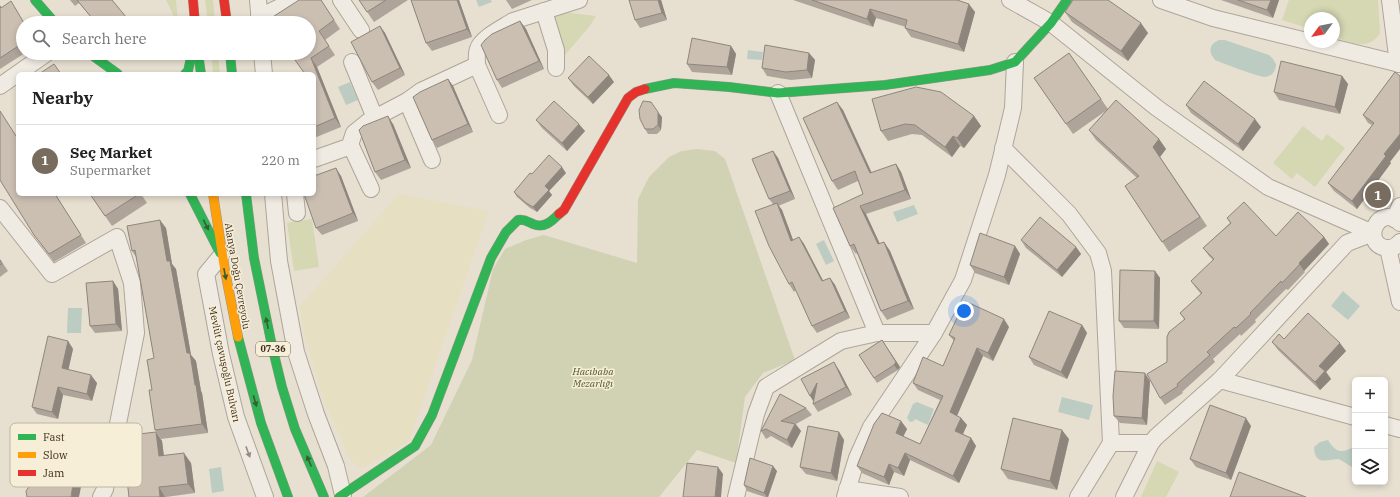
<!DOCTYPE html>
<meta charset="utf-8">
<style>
body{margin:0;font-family:"IBM Plex Serif",serif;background:#f6f6f6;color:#222}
.controls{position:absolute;right:12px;bottom:12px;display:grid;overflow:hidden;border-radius:6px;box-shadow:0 2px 6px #0003}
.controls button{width:36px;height:36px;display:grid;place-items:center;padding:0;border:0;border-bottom:1px solid #e0e0e0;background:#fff;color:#222;font:20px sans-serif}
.compass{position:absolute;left:1304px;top:12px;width:36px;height:36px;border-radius:50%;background:#fff;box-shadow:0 2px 6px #0003;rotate:237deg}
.you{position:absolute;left:964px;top:311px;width:14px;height:14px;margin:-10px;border:3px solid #fff;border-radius:50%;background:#1a73e8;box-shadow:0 0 0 6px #1a73e833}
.badge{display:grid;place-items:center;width:26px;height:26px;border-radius:50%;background:#786c5e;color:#fff;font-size:13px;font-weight:700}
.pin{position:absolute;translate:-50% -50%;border:2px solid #fff;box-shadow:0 1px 4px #0006}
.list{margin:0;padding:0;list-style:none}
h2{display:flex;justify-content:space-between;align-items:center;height:52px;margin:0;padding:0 16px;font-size:17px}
h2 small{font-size:13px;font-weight:400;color:#767676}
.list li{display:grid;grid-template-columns:26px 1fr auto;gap:12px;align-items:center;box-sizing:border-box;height:72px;padding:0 16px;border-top:1px solid #e0e0e0}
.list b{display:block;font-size:15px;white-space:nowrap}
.list p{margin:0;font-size:13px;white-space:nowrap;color:#767676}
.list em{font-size:13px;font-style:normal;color:#767676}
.icon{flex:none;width:22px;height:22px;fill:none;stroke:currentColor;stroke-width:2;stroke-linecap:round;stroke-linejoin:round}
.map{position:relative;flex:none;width:1400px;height:497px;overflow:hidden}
.search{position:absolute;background:#fff;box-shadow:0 2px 6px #0003;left:16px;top:16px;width:300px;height:44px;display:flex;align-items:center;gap:10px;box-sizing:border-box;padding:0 14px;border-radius:22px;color:#767676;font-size:15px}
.panel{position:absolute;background:#fff;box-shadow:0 2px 6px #0003;left:16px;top:72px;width:300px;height:124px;border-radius:6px}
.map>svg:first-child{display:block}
.farmland{fill:#e6dfc2}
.green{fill:#d6d7b3}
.cemetery{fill:#d1d1b3}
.water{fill:#bcccc2}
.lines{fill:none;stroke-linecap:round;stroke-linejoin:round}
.street-casing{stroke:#ada599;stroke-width:18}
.fast-casing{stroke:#9c958a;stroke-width:10}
.slow-casing{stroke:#9c958a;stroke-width:10}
.jam-casing{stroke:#9c958a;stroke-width:10}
.street{stroke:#efebe3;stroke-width:16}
.fast{stroke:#30b455;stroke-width:9}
.slow{stroke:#ff9f0a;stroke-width:9}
.jam{stroke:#e5322d;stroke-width:9}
.wall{fill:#afa499}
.shaded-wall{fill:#8e867d}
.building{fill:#cbbfb2;stroke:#8e867d}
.oneway{fill:#385d33}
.oneway2{fill:#968c82}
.labels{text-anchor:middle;stroke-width:3;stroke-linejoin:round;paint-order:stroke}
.shield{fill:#f7eed8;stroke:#756857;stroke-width:1}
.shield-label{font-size:9px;font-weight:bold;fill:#3d2e20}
.street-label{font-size:10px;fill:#3d2e20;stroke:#f7eed8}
.park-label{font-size:10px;font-style:italic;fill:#4d5a26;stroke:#f7eed8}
.key{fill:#f7eed8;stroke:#bfb4a1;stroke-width:1}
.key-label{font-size:11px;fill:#3d2e20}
</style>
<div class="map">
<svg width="1400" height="497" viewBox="0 0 1400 497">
<rect width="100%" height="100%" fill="#e7e0d1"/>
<path class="farmland" d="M399 194 489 211 409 441 361 469 349 458 322 395 303 329 300 306Z"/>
<g class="green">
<path d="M166 0H176L178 23H177Z"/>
<path d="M205 0H213L215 23H208Z"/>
<path d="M1289 0H1378L1380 33C1369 52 1350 42 1334 37V18H1310V29L1282 20Z"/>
<path d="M562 12 596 16 589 27 559 62 551 20Z"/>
<path d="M211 53H218L220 74H213Z"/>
<path d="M1303 126 1322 141 1327 134 1345 148 1315 187 1297 173 1292 179 1273 163Z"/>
<path d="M312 219 319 267 294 271 287 223Z"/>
<path d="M1157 461 1179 472 1166 497H1141Z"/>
</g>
<path class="cemetery" d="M697 149 715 151 725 159 795 360 763 373 745 397 736 463 697 450 659 497H363L431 445 472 360 493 269 505 249 526 240 544 235 637 263 638 199 649 177 669 157 682 151Z"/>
<g class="water">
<path d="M476 0H491L492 2 479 7Z"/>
<path d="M1219 40H1225L1269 55 1273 59 1276 64C1276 70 1273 76 1265 77 1259 77 1222 63 1215 60 1208 52 1209 44 1219 40Z"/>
<path d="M748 50 763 52 762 60 747 59Z"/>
<path d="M350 82 358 100 346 105 338 87Z"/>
<path d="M914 205 918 214 897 222 893 212Z"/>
<path d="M824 240 834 261 826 265 816 244Z"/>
<path d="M1343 291 1360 306 1348 320 1331 306Z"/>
<path d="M68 308H82L81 333H67Z"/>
<path d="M1062 397 1093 405 1089 420 1058 412Z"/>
<path d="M917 402 934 409 928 425 915 419 914 421 910 422 907 418 913 404Z"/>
<path d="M1328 440C1336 453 1342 454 1355 446V469L1339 459C1328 459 1315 467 1314 447L1320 442Z"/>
<path d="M221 467 224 491 212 493 209 469Z"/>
</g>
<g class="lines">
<defs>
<g id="street">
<path d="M258 0 260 23"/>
<path d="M341 0 361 30"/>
<path d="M1010 0 1051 23 1157 108 1268 187 1373 233"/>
<path d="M1161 0 1213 18 1400 64"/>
<path d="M1390 0 1398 64"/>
<path d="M544 11 556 50V68"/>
<path d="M259 17 295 0"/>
<path d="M262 53 264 74"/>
<path d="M352 62 375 118"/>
<path d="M477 65 499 115"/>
<path d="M0 86 47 53"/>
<path d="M778 93 877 333"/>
<path d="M407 101 432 160"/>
<path d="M351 146 371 189"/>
<path d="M1003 148 1069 214 1098 253 1103 271 1111 443"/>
<path d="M314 159 351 146V142L354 133 369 121 407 101 421 91 477 65C477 60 476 53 478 49 481 38 504 27 513 21L579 0"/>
<path d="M273 194 279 261 296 352 316 414 336 466 343 495"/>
<path d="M295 194 297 213"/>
<path d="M0 208 52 274 117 237 132 283 136 333 105 489 101 497"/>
<path d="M1394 219 1400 206"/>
<path d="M1400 223C1379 202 1360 243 1386 248 1391 249 1396 247 1400 242"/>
<path d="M1388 248 1400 302"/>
<path d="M221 256 206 274 221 354 236 417 265 497"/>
<path d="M1220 380 1355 417"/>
<path d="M1385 425 1400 429"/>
<path d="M847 489 900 497"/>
<path d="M736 497 756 414 766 387 841 341 877 333H934"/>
<path d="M845 497 857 458 871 427 934 333 963 280 997 175 1013 108 1015 62"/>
<path d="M1078 497 1111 443H1151"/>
<path d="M1124 497 1151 443 1156 437 1220 380 1347 243 1373 233"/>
</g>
<g id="fast">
<path d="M35 0 55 23"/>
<path d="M89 53 118 74"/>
<path d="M198 53 201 74"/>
<path d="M230 53 232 74"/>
<path d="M185 74 188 71 192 53"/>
<path d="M645 89 674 83 729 87 778 93 885 85 990 70 1015 62 1051 23 1067 0"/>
<path d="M190 194 220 253"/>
<path d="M246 194 254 258 272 346 282 387 295 429 324 497"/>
<path d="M238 337 261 423 288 497"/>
<path d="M339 497 415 446 432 415 491 258 506 232 518 220C525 219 528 222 533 224 544 229 552 221 559 214"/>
</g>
<path id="slow" d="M213 194 225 271 238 337"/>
<g id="jam">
<path d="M193 0 195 23"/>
<path d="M224 0 227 23"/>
<path d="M559 214 564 210 628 98 636 92 645 89"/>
</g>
</defs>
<use href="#street" class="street-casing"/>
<use href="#fast" class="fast-casing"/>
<use href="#slow" class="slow-casing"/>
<use href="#jam" class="jam-casing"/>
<use href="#street" class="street"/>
<use href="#fast" class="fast"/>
<use href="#slow" class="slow"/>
<use href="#jam" class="jam"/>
</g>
<g class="wall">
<path d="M70 0H112L131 23H96L79 3 75 6Z"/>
<path d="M299 0H321L340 29 325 40 335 55 317 67 341 127 314 138V74Z"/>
<path d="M359 0H408L374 22Z"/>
<path d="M411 0H459L472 37 432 51 426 43Z"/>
<path d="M506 0H532L512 9Z"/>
<path d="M661 0 667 20 640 28 635 20Z"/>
<path d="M793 0H957L975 12 964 52 911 37 905 28 906 27 876 18 873 27Z"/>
<path d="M1221 0H1279L1273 18Z"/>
<path d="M0 5 1 7 16 9 23 23V53H25L0 69Z"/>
<path d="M1065 12 1148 33 1128 61 1072 22Z"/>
<path d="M520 21 526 29 544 69 502 88 497 80Z"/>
<path d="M380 26 385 33 405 75 378 90 372 82Z"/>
<path d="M731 46 736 54 732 75 692 72 687 64Z"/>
<path d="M809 53 815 60 812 78 791 80 767 76 762 68Z"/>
<path d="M1069 53 1108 109 1159 139 1166 149 1160 157 1207 226 1169 252 1125 186 1137 178 1096 140 1089 130 1107 110 1073 134 1034 78Z"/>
<path d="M1395 72 1390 162 1391 163 1357 209 1334 191 1328 183 1372 125 1368 123 1363 115Z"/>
<path d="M1342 76 1348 84 1340 114 1279 100 1274 92Z"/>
<path d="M568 78 614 82 593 104 574 86Z"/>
<path d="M448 79 453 86 473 132 437 148 432 140Z"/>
<path d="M872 99 974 116 981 126 964 148 960 146 952 157 922 135 912 134 888 141 881 131Z"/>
<path d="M1186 105 1261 127 1243 151 1191 113Z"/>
<path d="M843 110 871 173 896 164 901 172 911 199 866 214 880 244 884 242 890 251 914 309 887 320 881 311 857 253 856 254 850 246 863 194 858 181 838 190 832 181Z"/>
<path d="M662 117 661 130 657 134H648L645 129Z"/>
<path d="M536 120 585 131 567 151 542 128Z"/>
<path d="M393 124 411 168 381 180 375 172Z"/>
<path d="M773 151 778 158 795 199 778 206 782 210 793 240 799 237 804 244 823 281 830 278 835 285 850 318 817 333 812 326 796 290 794 292 789 284 773 204 769 199Z"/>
<path d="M566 173 549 191 552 195 537 212 530 208 517 197 514 192 532 174Z"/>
<path d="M341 176 358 221 322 235 316 228Z"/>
<path d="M18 194H55L86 243 54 262 34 235Z"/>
<path d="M90 194H141L147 203 112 226Z"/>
<path d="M1227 218 1276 236 1324 237 1329 244 1304 271 1305 272 1288 290 1286 289 1255 320 1256 322 1241 336 1240 334 1213 359 1215 362 1182 392 1183 393 1165 405 1160 398 1167 362 1184 319 1180 313 1201 294 1196 288 1191 281 1213 260 1209 256 1203 248 1230 223Z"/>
<path d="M166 228 172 264 176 269 191 355 196 361 201 391 202 393 208 433 161 439 155 430 152 390 154 358 136 257 132 251Z"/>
<path d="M1021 240 1076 247 1081 254 1062 277 1026 248Z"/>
<path d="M1015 246 1020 254 1009 285 975 273 970 265Z"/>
<path d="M0 259 8 271 0 277Z"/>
<path d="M1155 271 1160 278 1159 329 1124 328 1119 321Z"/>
<path d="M113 281 118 289 122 331 95 333 90 326Z"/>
<path d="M1082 325 1087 333 1067 379 1034 365 1029 357Z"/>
<path d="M1009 327 993 361 983 356 957 416 961 418 967 425 963 434 971 438 976 446 959 483 910 460 904 476 894 472 889 485 862 473 857 466 901 421 907 429 903 437 920 444 940 400 918 390 913 383 943 366 954 341 949 335Z"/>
<path d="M1284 339 1346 351 1326 372 1331 379 1320 390 1278 350 1272 342Z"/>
<path d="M882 340 900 367 898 370 877 383 859 355Z"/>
<path d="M68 341 73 349 68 370 97 383 92 401 63 395 58 419 37 414 32 407Z"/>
<path d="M839 370 852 395 818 412 813 404Z"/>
<path d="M1150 381 1147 425 1120 423 1114 416Z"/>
<path d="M806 408 812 415 796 424 801 431 792 448 771 436 766 439 761 431Z"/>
<path d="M1251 426 1231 480 1196 467 1190 459Z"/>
<path d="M156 432 162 441 164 456 191 463 195 493 166 497H129Z"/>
<path d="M839 432 844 440 837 481 806 474 800 467Z"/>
<path d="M1069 439 1057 490 1008 479 1001 469Z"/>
<path d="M777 471 768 497H765L747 491 744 485Z"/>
</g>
<g class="shaded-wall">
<path d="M457 0H459L472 37 467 29Z"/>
<path d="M658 0H661L667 20 662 13Z"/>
<path d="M1271 0H1279L1273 18 1267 10Z"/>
<path d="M969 4 975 12 964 52 958 44Z"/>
<path d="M870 9 876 18 873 27 867 19Z"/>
<path d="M520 21 526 29 544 69 539 61Z"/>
<path d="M1141 23 1148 33 1128 61 1121 51Z"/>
<path d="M380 26 385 33 405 75 400 68Z"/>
<path d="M731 46 736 54 732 75 727 67Z"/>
<path d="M809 53 815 60 812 78 807 70Z"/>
<path d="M311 58 317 67 341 127 335 118Z"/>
<path d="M609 75 614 82 593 104 588 97Z"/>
<path d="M1342 76 1348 84 1340 114 1335 107Z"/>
<path d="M448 79 453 86 473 132 468 124Z"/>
<path d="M837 102 843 110 876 182 870 173Z"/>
<path d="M658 112 662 117 661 130 658 125Z"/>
<path d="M388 116 393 124 411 168 405 160Z"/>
<path d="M974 116 981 126 964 148 957 138Z"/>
<path d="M1255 119 1261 127 1243 151 1238 144Z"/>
<path d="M579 124 585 131 567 151 562 143Z"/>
<path d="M1400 134V149L1390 162 1391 163 1357 209 1352 201 1384 154Z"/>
<path d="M953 136 960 146 952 157 945 147Z"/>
<path d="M1159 139 1166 149 1160 157 1207 226 1153 147Z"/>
<path d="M773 151 778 158 795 199 790 191Z"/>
<path d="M896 164 901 172 911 199 905 190Z"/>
<path d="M562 167 566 173 549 191 552 195 537 212 533 207 545 186Z"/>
<path d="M336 168 341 176 358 221 353 213Z"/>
<path d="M777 203 782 210 796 248 791 241Z"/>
<path d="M860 206 866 214 884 253 878 244Z"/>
<path d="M160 220 166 228 172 264 176 269 191 355 196 361 201 391 202 393 208 433 202 424 195 385 187 353 167 261Z"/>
<path d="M799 237 804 244 827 288 822 281Z"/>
<path d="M1324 237 1329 244 1304 271 1299 263Z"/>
<path d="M884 242 890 251 914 309 908 301Z"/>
<path d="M1015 246 1020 254 1009 285 1004 277Z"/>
<path d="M1076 247 1081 254 1062 277 1057 270Z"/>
<path d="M1155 271 1160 278 1159 329 1154 321Z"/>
<path d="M830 278 835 285 850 318 845 311Z"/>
<path d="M113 281 118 289 122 331 116 324Z"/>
<path d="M1004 319 1009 327 993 361 988 353Z"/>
<path d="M1082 325 1087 333 1067 379 1061 372Z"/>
<path d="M882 340 900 367 898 370 894 365Z"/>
<path d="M68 341 73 349 67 376 62 368Z"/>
<path d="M1340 343 1346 351 1326 372 1331 379 1320 390 1315 382 1319 366Z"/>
<path d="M977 348 983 356 955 420 950 412Z"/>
<path d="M834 362 839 370 852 395 846 387Z"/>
<path d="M1145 373 1150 381 1147 425 1142 418Z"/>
<path d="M91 375 97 383 92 401 87 394Z"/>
<path d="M817 383 822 390 815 404 810 396Z"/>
<path d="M58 387 63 395 58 419 52 412Z"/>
<path d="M961 418 967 425 961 438 955 431Z"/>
<path d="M1246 418 1251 426 1231 480 1226 473Z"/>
<path d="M901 421 907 429 901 441 896 433Z"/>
<path d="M795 424 801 431 792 448 787 440Z"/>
<path d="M1062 430 1069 439 1057 490 1050 481Z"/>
<path d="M156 432 162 441 165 466 159 456Z"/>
<path d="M839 432 844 440 837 481 831 473Z"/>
<path d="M971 438 976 446 959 483 953 476Z"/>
<path d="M184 453 191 463 195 493 188 484Z"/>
<path d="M905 453 910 460 904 476 898 468Z"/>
<path d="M889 464 894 472 889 485 884 477Z"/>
<path d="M773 466 777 471 768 497H767L764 493Z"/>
<path d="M718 467 723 474 721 497H715Z"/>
<path d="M75 472 82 482 79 497H71Z"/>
<path d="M159 487 165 497H160Z"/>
</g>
<g class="building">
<path d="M77 0H112L126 17 119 23H96Z"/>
<path d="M299 0H321L334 20 319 31 329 46 311 58 335 118 314 127V74H305L290 53H309V23H270L268 20Z"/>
<path d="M359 0H386L367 12Z"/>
<path d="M411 0H457L467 29 426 43Z"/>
<path d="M629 0H658L662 13 635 20Z"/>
<path d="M812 0H957L969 4 958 44 905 28 907 20 870 9 867 19Z"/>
<path d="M1073 0H1108L1141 23 1121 51 1065 12Z"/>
<path d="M1238 0H1271L1267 10Z"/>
<path d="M11 1 24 23H23V43L0 58V6L1 8Z"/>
<path d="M520 21 539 61 497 80 481 45 485 40 492 34Z"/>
<path d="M380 26 400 68 372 82 351 42Z"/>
<path d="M692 38 731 46 727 67 687 64Z"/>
<path d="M765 45 809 53 807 70 786 72 762 68Z"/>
<path d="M1069 53 1101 99 1066 124 1034 78Z"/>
<path d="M589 56 609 75 588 97 568 78Z"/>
<path d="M1281 61 1342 76 1335 107 1274 92Z"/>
<path d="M54 64 61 74H39Z"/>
<path d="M1395 72 1400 76V134L1384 154 1386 156 1352 201 1328 183 1374 123 1363 115Z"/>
<path d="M448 79 468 124 432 140 413 97 420 92Z"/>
<path d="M1204 81 1255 119 1238 144 1186 105Z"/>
<path d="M916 87 941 92 974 116 957 138 953 136 945 147 915 125 905 124 881 131 872 99Z"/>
<path d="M1116 100 1159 139 1153 147 1200 217 1162 242 1125 186 1139 176 1089 130Z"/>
<path d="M554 101 579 124 562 143 536 120Z"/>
<path d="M643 101 651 102 658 112V125L653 129H645L640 119 639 110Z"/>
<path d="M837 102 870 173 896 164 905 190 860 206 878 244 884 242 908 301 881 311 854 244 850 246 833 208 863 194 855 171 832 181 803 118Z"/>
<path d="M0 111 18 139V194H55L81 235 49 254 34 235 0 180Z"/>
<path d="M388 116 405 160 375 172 359 130 363 126Z"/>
<path d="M773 151 790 191 769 199 752 159Z"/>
<path d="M549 155 562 167 545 186 549 190 533 207 526 203 514 192 530 173 532 174Z"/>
<path d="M336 168 353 213 316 228 304 194H314V176Z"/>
<path d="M90 194H139L105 216Z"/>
<path d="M1244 202 1276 236 1298 212 1324 237 1299 263 1300 264 1282 283 1281 281 1250 313 1251 314 1236 328 1234 327 1207 352 1210 355 1177 384 1178 386 1160 398 1147 374 1167 362V337L1169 332 1185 319 1180 313 1202 293 1191 281 1214 259 1203 248 1231 223 1227 218Z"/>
<path d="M777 203 791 241 799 237 822 281 830 278 845 311 812 326 792 282 789 284 769 246 755 211Z"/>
<path d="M1040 217 1076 247 1057 270 1021 240Z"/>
<path d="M160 220 167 261H170L187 353H190L195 385H196L202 424 155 430 149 390H152L147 360 154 358 135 250 132 251 127 226Z"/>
<path d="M980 233 1015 246 1004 277 970 265Z"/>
<path d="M0 260 2 264 0 265Z"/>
<path d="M1120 270 1155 271 1154 321H1119Z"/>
<path d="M113 281 116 324 90 326 86 283Z"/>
<path d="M965 301 1004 319 988 353 977 348 950 412 961 418 955 431 971 438 953 476 905 453 898 468 889 464 884 477 857 466 874 424 882 413 901 421 896 433 920 444 943 396 913 383 923 357 943 366 955 338 949 335Z"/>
<path d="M1049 311 1082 325 1061 372 1029 357Z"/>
<path d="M1308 313 1340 343 1319 366 1325 371 1315 382 1272 342 1279 334 1284 339Z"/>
<path d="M48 336 68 341 62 368 91 375 87 394 58 387 52 412 32 407Z"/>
<path d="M882 340 896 362 894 365 874 378 859 355Z"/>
<path d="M834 362 846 387 813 404 817 383 810 396 801 379Z"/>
<path d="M1115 371 1145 373 1142 418 1114 416 1113 396Z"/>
<path d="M780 394 806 408 781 421 795 424 787 440 766 429 761 431Z"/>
<path d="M1210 405 1246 418 1226 473 1190 459Z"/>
<path d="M1013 418 1062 430 1050 481 1001 469Z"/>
<path d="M808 426 839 432 831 473 800 467Z"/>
<path d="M156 432 159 456 184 453 188 484 159 487 160 497H129L122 436Z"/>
<path d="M750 458 773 466 764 493 744 485Z"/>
<path d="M47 460 75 472 71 497H27L26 491Z"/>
<path d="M687 463 718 467 715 497H683Z"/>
<path d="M1239 472 1306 497H1230Z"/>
</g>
<defs><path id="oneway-solid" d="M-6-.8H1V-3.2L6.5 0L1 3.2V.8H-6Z"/></defs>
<g class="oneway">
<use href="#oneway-solid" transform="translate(206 225) rotate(63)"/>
<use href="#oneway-solid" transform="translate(225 274) rotate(79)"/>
<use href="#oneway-solid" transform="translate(267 323) rotate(-102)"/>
<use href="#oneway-solid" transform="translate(255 401) rotate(74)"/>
<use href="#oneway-solid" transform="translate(309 461) rotate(-113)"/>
</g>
<use class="oneway2" href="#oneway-solid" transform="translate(248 452) rotate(70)"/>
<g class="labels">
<rect class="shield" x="256" y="342" width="34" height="14" rx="3"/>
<g class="shield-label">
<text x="273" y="352">07-36</text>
</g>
<g class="street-label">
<text transform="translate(238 276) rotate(80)" y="4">Alanya Doğu Çevreyolu</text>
<text transform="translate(225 364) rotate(78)" y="4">Mevlüt çavuşoğlu Bulvarı</text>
</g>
<g class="park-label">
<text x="593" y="375">Hacıbaba<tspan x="593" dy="12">Mezarlığı</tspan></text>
</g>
</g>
<rect x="10" y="423" width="132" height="64" rx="6" class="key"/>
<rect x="18" y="434" width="18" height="6" fill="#30b455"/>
<rect x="18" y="452" width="18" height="6" fill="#ff9f0a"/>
<rect x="18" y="470" width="18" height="6" fill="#e5322d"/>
<g class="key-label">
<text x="43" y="441">Fast</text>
<text x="43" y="459">Slow</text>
<text x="43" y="477">Jam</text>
</g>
</svg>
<div class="controls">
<button>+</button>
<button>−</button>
<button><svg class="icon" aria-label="layers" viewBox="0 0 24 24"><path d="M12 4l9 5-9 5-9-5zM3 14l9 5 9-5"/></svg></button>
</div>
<svg class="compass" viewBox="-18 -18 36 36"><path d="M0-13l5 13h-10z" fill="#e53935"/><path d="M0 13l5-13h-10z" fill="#767676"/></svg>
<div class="you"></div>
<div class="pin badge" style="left:1378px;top:195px">1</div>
<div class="search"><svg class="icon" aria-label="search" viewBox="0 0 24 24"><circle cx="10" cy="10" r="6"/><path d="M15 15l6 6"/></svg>Search here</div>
<section class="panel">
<h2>Nearby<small></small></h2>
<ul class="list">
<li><span class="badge">1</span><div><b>Seç Market</b><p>Supermarket</p></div><em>220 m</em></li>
</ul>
</section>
</div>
